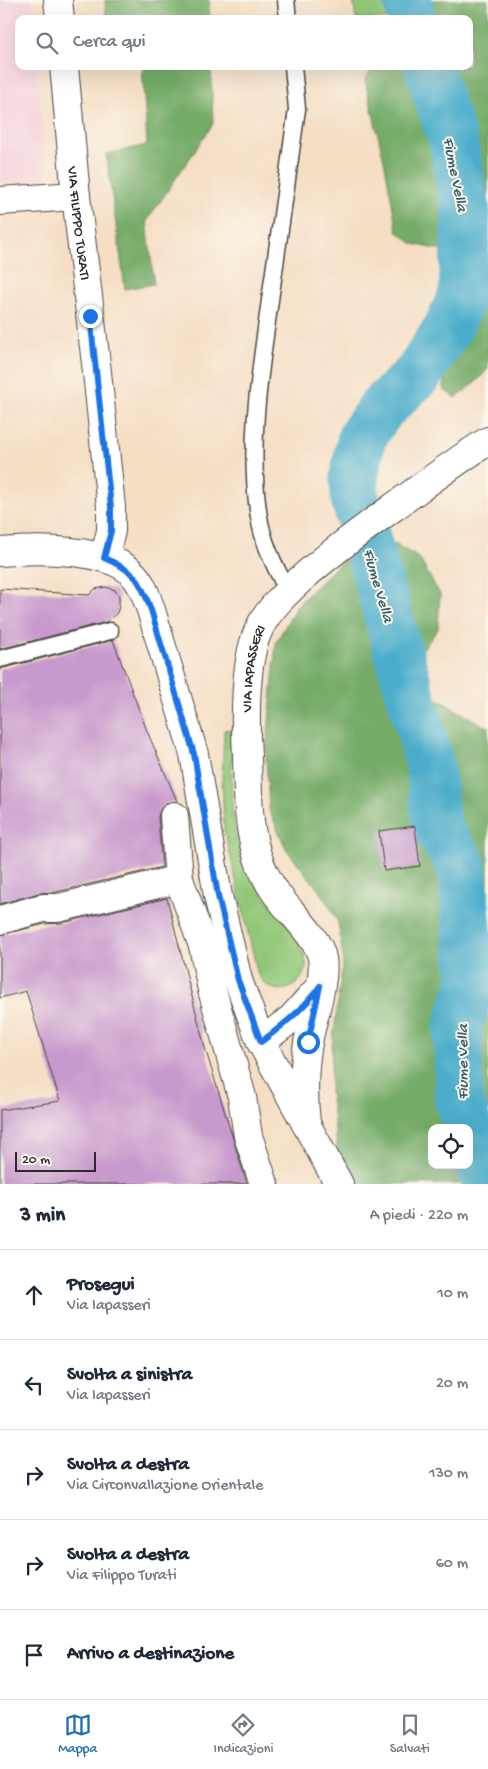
<!DOCTYPE html>
<html lang="it">
<meta charset="utf-8">
<style>
body{margin:0;font-family:"Gochi Hand",sans-serif;background:#f2f2f3;color:#1f2937}
.controls{position:absolute;right:15px;bottom:15px;display:grid;overflow:hidden;border-radius:10px;box-shadow:0 5px 20px #0002}
.controls button{width:45px;height:45px;display:grid;place-items:center;padding:0;border:0;border-bottom:1px solid #e0e1e3;background:#fff;color:#1f2937;font:25px sans-serif}
.scale{position:absolute;left:15px;bottom:12px;width:81px;box-sizing:border-box;padding-left:5px;border:2px solid #2b2b2b;border-top:0;font-size:14px;line-height:18px;white-space:nowrap;color:#2b2b2b;-webkit-text-stroke:4px #fbf7ec;paint-order:stroke}
.stop{position:absolute;width:15px;height:15px;margin:-11px;border:4px solid #1a73e8;border-radius:50%;background:#fff}
.stop.end{background:#1a73e8;border-color:#fff;box-shadow:0 1px 5px #0008}
.list{margin:0;padding:0;list-style:none}
h2{display:flex;justify-content:space-between;align-items:center;height:65px;margin:0;padding:0 20px;font-size:21px}
h2 small{font-size:16px;font-weight:400;color:#747a83}
.list li{display:grid;grid-template-columns:32px 1fr auto;gap:15px;align-items:center;box-sizing:border-box;height:90px;padding:0 20px;border-top:1px solid #e0e1e3}
.list b{display:block;font-size:19px;white-space:nowrap}
.list p{margin:0;font-size:16px;white-space:nowrap;color:#747a83}
.list em{font-size:16px;font-style:normal;color:#747a83}
.icon{flex:none;width:28px;height:28px;fill:none;stroke:currentColor;stroke-width:2;stroke-linecap:round;stroke-linejoin:round}
.map{position:relative;flex:none;width:488px;height:1184px;overflow:hidden}
.search{position:absolute;background:#fff;box-shadow:0 5px 20px #0002;left:15px;right:15px;top:15px;height:55px;display:flex;align-items:center;gap:12px;box-sizing:border-box;padding:0 18px;border-radius:10px;color:#747a83;font-size:19px}
.sheet{height:515px;background:#fff}
nav{display:flex;justify-content:space-around;align-items:center;box-sizing:border-box;height:70px;border-top:1px solid #e0e1e3;background:#fff;font-size:14px;color:#747a83}
nav a{display:grid;justify-items:center;gap:2px}
nav .on{color:#1f6fb2}
.map>svg:first-child{display:block}
.built{fill:#f5cfd9}
.green{fill:#92c778;stroke:#5e7952}
.forest{fill:#75ac68;stroke:#506c4a;fill-rule:evenodd}
.lines{fill:none;stroke-linecap:round;stroke-linejoin:round}
.river{stroke:#4cadcb;stroke-width:49}
.building{fill:#c799cc}
.service-casing{stroke:#494642;stroke-width:19}
.minor-casing{stroke:#494642;stroke-width:30}
.tertiary-casing{stroke:#494642;stroke-width:30}
.service{stroke:#fff;stroke-width:16}
.minor{stroke:#fff;stroke-width:28}
.tertiary{stroke:#fff;stroke-width:28}
.route{stroke:#1a73e8;stroke-width:6}
.labels{text-anchor:middle;stroke-width:4;stroke-linejoin:round;paint-order:stroke}
.street-label{font-size:15px;fill:#2b2b2b;stroke:#fbf7ec}
.water-label{font-size:16px;font-style:italic;fill:#385f6b;stroke:#fbf7ec}
</style>
<div class="map">
<svg width="488" height="1184" viewBox="0 0 488 1184">
<rect width="100%" height="100%" fill="#fbf7ec"/>
<filter id="ink" filterUnits="userSpaceOnUse"><feTurbulence type="fractalNoise" baseFrequency=".02" numOctaves="2"/><feDisplacementMap in="SourceGraphic" scale="10" xChannelSelector="R" yChannelSelector="G"/><feConvolveMatrix kernelMatrix="1 2 1 2 8 2 1 2 1" color-interpolation-filters="sRGB"/></filter>
<filter id="wash" filterUnits="userSpaceOnUse"><feTurbulence type="fractalNoise" baseFrequency=".0096" numOctaves="4" result="noise"/><feDisplacementMap in="SourceGraphic" scale="20" xChannelSelector="R" yChannelSelector="G"/><feGaussianBlur stdDeviation="1.12" result="paint"/><feColorMatrix in="noise" values="0 0 0 0 0 0 0 0 0 0 0 0 0 0 0 0 0 1.4 0 .05"/><feComposite in="paint" operator="in"/></filter>
<g filter="url(#wash)">
<rect width="100%" height="100%" fill="#f5dec4"/>
<path class="built" d="M0 0H32L33 19H19V66H37L46 181 0 183Z"/>
<g class="green">
<path d="M353 0H422L408 19H356Z"/>
<path d="M233 729C232 776 226 831 250 875 263 897 305 941 306 964 307 968 304 972 303 975 297 989 277 995 265 984 262 982 260 977 258 975L224 829 222 778 224 730Z"/>
</g>
<g class="forest">
<path d="M105 0H209L210 19H106Z"/>
<path d="M422 0H488V369L474 384 456 398 444 390V374L466 325 447 267 440 250 413 244 397 231 385 165 365 80 374 66H469V19H408Z"/>
<path d="M142 66H211L213 124 147 221 154 284 125 289 106 154 147 145Z"/>
<path d="M394 543 419 558 440 594 438 629 416 658 431 695 486 727 488 725V1184H348L340 1169 330 1092 332 1046 343 961 338 922 323 895 286 849 269 810 266 758 276 642 298 604 341 562ZM432 1128H469V1165H432Z"/>
</g>
<g class="lines">
<g class="river">
<path d="M407 0 412 19"/>
<path d="M428 66 453 141 466 213 463 295 447 329 418 374 381 409 362 437 354 477 355 499 430 764 436 826 461 863 472 984 458 1025 459 1101 468 1128"/>
<path d="M469 1132 487 1184"/>
</g>
</g>
<g id="blocks">
<g class="building">
<path d="M106 587 115 590 119 596V606L117 613 106 622 0 649V589L89 595 95 589Z"/>
<path d="M113 640 147 731 177 801 166 803 160 810 158 817 162 867 56 892 39 893 0 904V669Z"/>
<path d="M415 826 420 866 384 871 379 831Z"/>
<path d="M167 898 205 1048 247 1184H0V1110L60 1101 26 991 0 998V935L45 924 62 923Z"/>
</g>
</g>
</g>
<g filter="url(#ink)">
<use href="#blocks" fill-opacity="0" stroke="#494642" stroke-width="1"/>
<g class="lines">
<defs>
<g id="service">
<path d="M286 0 288 19"/>
<path d="M288 591C275 568 263 543 259 517 247 442 261 367 271 293 280 232 288 170 297 109L293 66"/>
<path d="M0 659 110 631"/>
</g>
<g id="minor">
<path d="M58 0 60 19"/>
<path id="s1" d="M64 66 76 196 97 372 111 507V531L104 558"/>
<path d="M0 201 76 196"/>
<path d="M174 816 179 879 203 946 212 990 242 1097 248 1136 264 1184"/>
<path d="M0 920 43 908H58L179 879"/>
</g>
<g id="tertiary">
<path d="M0 552C35 549 109 547 134 575 143 585 147 598 151 610L194 754 218 896 238 980 261 1042 339 1184"/>
<path d="M261 1042 292 1018 318 989"/>
<path id="s2" d="M306 1124C303 1096 303 1071 308 1043 312 1019 326 981 322 958 319 940 294 916 282 901 274 891 266 878 261 866 247 832 248 793 247 756 245 722 244 657 260 627 269 609 285 594 300 580 329 554 359 532 391 509 423 486 454 462 488 441"/>
</g>
</defs>
<use href="#service" class="service-casing"/>
<use href="#minor" class="minor-casing"/>
<use href="#tertiary" class="tertiary-casing"/>
<use href="#service" class="service"/>
<use href="#minor" class="minor"/>
<use href="#tertiary" class="tertiary"/>
</g>
</g>
<g class="lines" filter="url(#ink)">
<path class="route" d="M90 316 111 507V531L104 558C135 571 140 579 151 610L194 754 218 896 238 980 261 1042C283 1025 304 1009 320 986L308 1042"/>
</g>
<g class="labels">
<g class="street-label">
<text dy="5" stroke="none"><textPath href="#s1" startOffset="158">VIA FILIPPO TURATI</textPath></text>
<text dy="5" stroke="none"><textPath href="#s2" startOffset="479">VIA IAPASSERI</textPath></text>
</g>
<g class="water-label">
<text transform="translate(457 174) rotate(79)" y="6">Fiume Vella</text>
<text transform="translate(380 585) rotate(74)" y="6">Fiume Vella</text>
<text transform="translate(461 1062) rotate(-90)" y="6">Fiume Vella</text>
</g>
</g>
</svg>
<div class="controls">
<button><svg class="icon" aria-label="locate" viewBox="0 0 24 24"><circle cx="12" cy="12" r="6"/><path d="M12 2v4M12 18v4M2 12h4M18 12h4"/></svg></button>
</div>
<div class="scale">20 m</div>
<div class="stop" style="left:308px;top:1042px"></div>
<div class="stop end" style="left:90px;top:316px"></div>
<div class="search"><svg class="icon" aria-label="search" viewBox="0 0 24 24"><circle cx="10" cy="10" r="6"/><path d="M15 15l6 6"/></svg>Cerca qui</div>
</div>
<section class="sheet">
<h2>3 min<small>A piedi · 220 m</small></h2>
<ul class="list">
<li><svg class="icon" aria-label="ahead" viewBox="0 0 24 24"><path d="M12 20V5M6 11l6-6 6 6"/></svg><div><b>Prosegui</b><p>Via Iapasseri</p></div><em>10 m</em></li>
<li><svg class="icon" aria-label="left" viewBox="0 0 24 24"><path d="M17 20v-9H6M10 6l-5 5 5 5"/></svg><div><b>Svolta a sinistra</b><p>Via Iapasseri</p></div><em>20 m</em></li>
<li><svg class="icon" aria-label="right" viewBox="0 0 24 24"><path d="M7 20v-9h11M14 6l5 5-5 5"/></svg><div><b>Svolta a destra</b><p>Via Circonvallazione Orientale</p></div><em>130 m</em></li>
<li><svg class="icon" aria-label="right" viewBox="0 0 24 24"><path d="M7 20v-9h11M14 6l5 5-5 5"/></svg><div><b>Svolta a destra</b><p>Via Filippo Turati</p></div><em>60 m</em></li>
<li><svg class="icon" aria-label="arrive" viewBox="0 0 24 24"><path d="M6 21V4h12l-3 4 3 4H6"/></svg><div><b>Arrivo a destinazione</b></div></li>
</ul>
</section>
<nav>
<a class="on"><svg class="icon" aria-label="map" viewBox="0 0 24 24"><path d="M3 6l6-2 6 2 6-2v14l-6 2-6-2-6 2zM9 4v14M15 6v14"/></svg>Mappa</a>
<a><svg class="icon" aria-label="directions" viewBox="0 0 24 24"><path d="M12 3l9 9-9 9-9-9zM9 14v-3h6M13 9l2 2-2 2"/></svg>Indicazioni</a>
<a><svg class="icon" aria-label="saved" viewBox="0 0 24 24"><path d="M7 4h10v16l-5-4-5 4z"/></svg>Salvati</a>
</nav>
